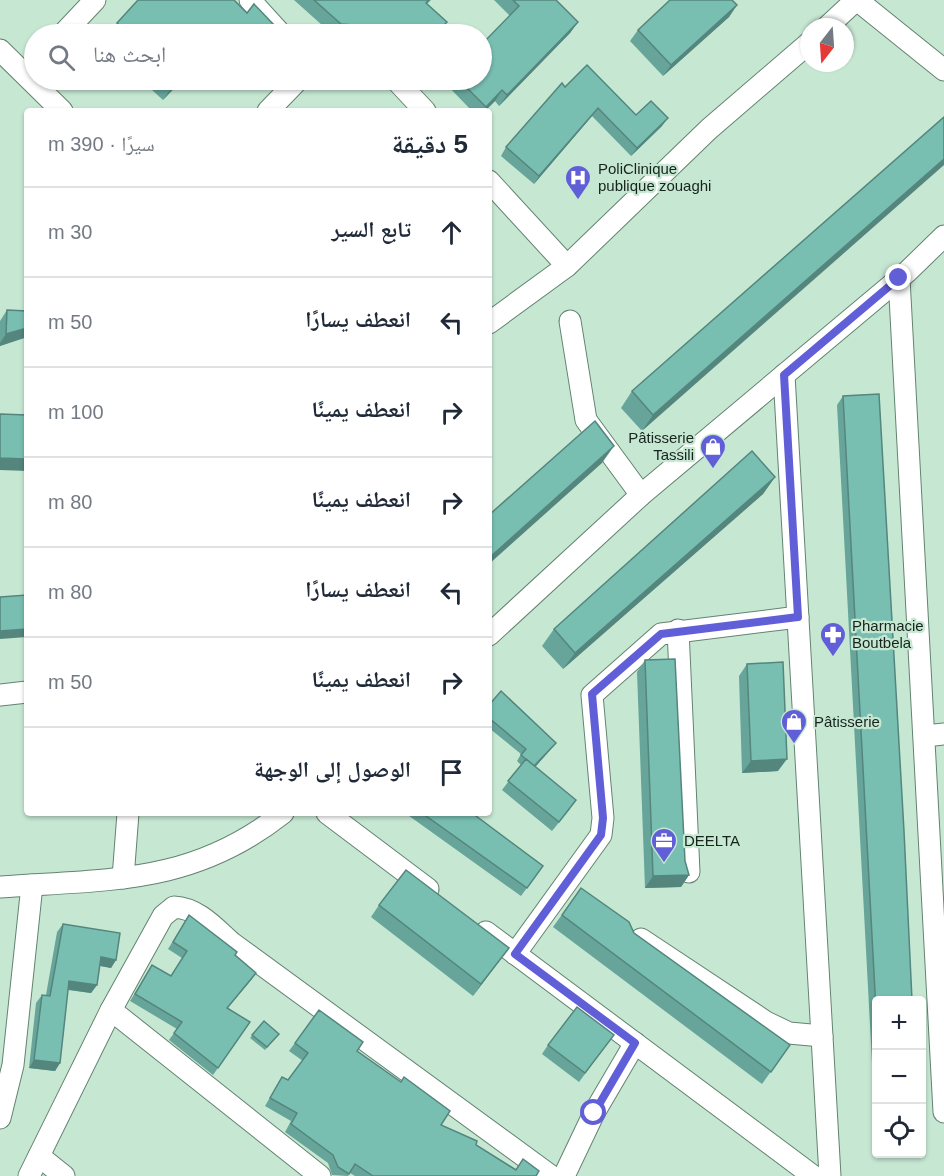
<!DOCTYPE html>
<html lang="ar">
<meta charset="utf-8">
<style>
body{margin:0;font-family:Helvetica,"Noto Naskh Arabic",sans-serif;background:#f2f2f3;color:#1f2937;direction:rtl}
.controls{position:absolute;right:18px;bottom:18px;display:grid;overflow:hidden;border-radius:6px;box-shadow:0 2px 4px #0004}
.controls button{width:54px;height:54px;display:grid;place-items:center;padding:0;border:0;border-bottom:2px solid #e0e1e3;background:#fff;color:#1f2937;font:30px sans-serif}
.compass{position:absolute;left:800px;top:18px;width:54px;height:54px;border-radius:50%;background:#fff;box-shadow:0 2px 4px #0004;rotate:197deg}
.stop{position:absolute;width:18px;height:18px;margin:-14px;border:4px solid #615fd8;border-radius:50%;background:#fff}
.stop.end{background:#615fd8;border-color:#fff;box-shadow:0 2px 6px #0008}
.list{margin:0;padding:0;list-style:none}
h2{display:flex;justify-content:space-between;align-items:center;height:78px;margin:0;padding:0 24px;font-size:26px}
h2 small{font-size:20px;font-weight:400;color:#747a83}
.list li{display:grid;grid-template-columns:39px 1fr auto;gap:18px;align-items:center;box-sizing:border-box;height:90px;padding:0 24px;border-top:2px solid #e0e1e3}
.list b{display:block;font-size:22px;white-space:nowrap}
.list em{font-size:20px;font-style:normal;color:#747a83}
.icon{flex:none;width:33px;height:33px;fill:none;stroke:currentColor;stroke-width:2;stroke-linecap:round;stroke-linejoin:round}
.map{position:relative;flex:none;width:944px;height:1176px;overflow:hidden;direction:ltr}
.search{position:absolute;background:#fff;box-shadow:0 2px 4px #0004;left:24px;top:24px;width:468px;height:66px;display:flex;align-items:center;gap:15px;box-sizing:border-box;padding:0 21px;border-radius:33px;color:#747a83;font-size:22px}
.panel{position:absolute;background:#fff;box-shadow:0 2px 4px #0004;left:24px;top:108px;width:468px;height:708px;border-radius:6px;direction:rtl}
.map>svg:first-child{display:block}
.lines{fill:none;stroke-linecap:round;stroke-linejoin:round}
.minor-casing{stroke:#638370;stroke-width:23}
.minor{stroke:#fff;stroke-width:21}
.wall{fill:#67a499}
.shaded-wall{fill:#54867d}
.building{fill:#78bfb2;stroke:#54867d;stroke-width:1.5}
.route{stroke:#615fd8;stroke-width:8}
.labels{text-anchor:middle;stroke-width:4.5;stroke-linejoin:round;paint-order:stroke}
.poi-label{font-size:15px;fill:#17241c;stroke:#c6e8d3;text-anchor:start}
</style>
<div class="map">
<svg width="944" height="1176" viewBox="0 0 944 1176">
<rect width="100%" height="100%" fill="#c6e8d3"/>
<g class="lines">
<defs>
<g id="minor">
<path d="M250 0 281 34"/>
<path d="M857 0 944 70"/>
<path d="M827 27 856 0"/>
<path d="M63 34 95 0"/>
<path d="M0 50 62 111"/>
<path d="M396 80 425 111"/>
<path d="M268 111 298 80"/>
<path d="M489 181 567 266 709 129 809 43"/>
<path d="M899 278 944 1112"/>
<path d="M570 321 586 420 641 495"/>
<path d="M489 323 567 266"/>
<path d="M784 375 830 1176"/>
<path d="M678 630 689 872"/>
<path d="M489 635 641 495 907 272 944 236"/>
<path d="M0 695 27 692"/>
<path d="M925 736 944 734"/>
<path d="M327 813 428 889"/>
<path d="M123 878 128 813"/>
<path d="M0 887C109 879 192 885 283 813"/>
<path d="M486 932 813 1176"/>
<path d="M641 939 766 1022 789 1033 822 1036"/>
<path d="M515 954 601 835 603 818 592 695 661 634 798 617"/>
<path d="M111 1010 320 1176"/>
<path d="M0 1118 13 1065 32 885"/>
<path d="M39 1156 64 1176"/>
<path d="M29 1176 111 1010 163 916 174 907C198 908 215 928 232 943L551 1176"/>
<path d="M564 1176 594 1113 635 1043"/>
</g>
</defs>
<use href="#minor" class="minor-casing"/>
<use href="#minor" class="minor"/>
</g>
<g class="wall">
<path d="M294 0H431L427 4 447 22 438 34H332Z"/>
<path d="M494 0H556L578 22 570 33 499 106 495 101 485 111H472L445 83 448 80H482L510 16Z"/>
<path d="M737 5 729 17 663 76 630 41 638 30Z"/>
<path d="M247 13 273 24 265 34H109L117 23Z"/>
<path d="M141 80H182L163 100Z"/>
<path d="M565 87 636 115 662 126 631 156 592 116 534 184 501 156 506 147Z"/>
<path d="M944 117 642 431 621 408 632 391Z"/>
<path d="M7 310 27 311V363H24V338L0 346V321Z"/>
<path d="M843 396 876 1000V1138L837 405Z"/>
<path d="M775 477 763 494 563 669 542 646 554 629Z"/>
<path d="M645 660 685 861 689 875 681 887 645 888 637 672Z"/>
<path d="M747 664 778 771 742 773 739 676Z"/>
<path d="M489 705 551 749 535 767 570 809 552 831 502 790 521 765 517 761 521 754 489 728Z"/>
<path d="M405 813H472L543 866 521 896Z"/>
<path d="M581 888 634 933 790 1045 762 1084 553 927Z"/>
<path d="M379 905 500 960 473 996 371 917Z"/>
<path d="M189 915 235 955 251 980 227 1008 250 1022 213 1075 169 1040 177 1029 130 1001 152 965 171 976 182 958 168 949Z"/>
<path d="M63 924 116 960 111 968 100 966 97 985 91 993 68 990 60 1063 55 1071 29 1068 36 1003 42 995H46L57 932Z"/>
<path d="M319 1010 357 1051 441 1125 476 1145 516 1170 536 1176H355L350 1173 348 1176 332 1175 328 1163 285 1132 291 1121 265 1106 282 1077 288 1080 303 1061 289 1051Z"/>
<path d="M264 1021 279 1034 265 1050 250 1038Z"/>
<path d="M614 1035 579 1082 542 1054 548 1045Z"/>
</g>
<g class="shaded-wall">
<path d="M737 5 729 17 663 76 671 65Z"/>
<path d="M447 22 438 34H334L341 24Z"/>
<path d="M578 22 570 33 499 106 507 95Z"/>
<path d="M273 24 265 34H261Z"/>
<path d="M179 80H182L163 100 171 89Z"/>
<path d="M502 90 495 101 485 111H483L486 107Z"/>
<path d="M598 108 592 116 534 184 539 176Z"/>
<path d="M668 118 662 126 631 156 637 148Z"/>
<path d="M944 159V165L642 431 653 415Z"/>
<path d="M27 328V334L24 338 0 346V343L6 334Z"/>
<path d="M614 446 602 463 489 564V558Z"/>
<path d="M0 458 27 459V471L0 470Z"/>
<path d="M775 477 763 494 563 669 575 653Z"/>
<path d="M27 629V637L0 639V631Z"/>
<path d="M556 743 551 749 530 773 534 767Z"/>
<path d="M787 759 778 771 742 773 751 761Z"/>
<path d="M689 875 681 887 645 888 653 876Z"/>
<path d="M509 948 473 996 481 984Z"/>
<path d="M101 957 116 960 111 968 96 965Z"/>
<path d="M256 973 251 980 222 1015 227 1008Z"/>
<path d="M69 981 97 985 91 993 64 989Z"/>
<path d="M34 1060 60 1063 55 1071 29 1068Z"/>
<path d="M880 1154H913L912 1155 878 1157Z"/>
</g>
<g class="building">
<path d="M138 0H234L247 13 254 4 273 24 261 34H129L117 23Z"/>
<path d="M314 0H429L426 3 447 22 437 32 341 24Z"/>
<path d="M513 0H556L578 22 507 95 502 90 486 107 459 80H482V44L519 6Z"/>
<path d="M670 0H732L737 5 671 65 638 30Z"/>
<path d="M587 65 636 115 651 101 668 118 637 148 598 108 539 176 506 147 562 83 565 87Z"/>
<path d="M161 80H179L171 89Z"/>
<path d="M944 117V159L653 415 632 391Z"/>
<path d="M7 310 27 311V328L6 334Z"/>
<path d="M879 394 904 831 912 1000H876V1010L843 396Z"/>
<path d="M0 414 27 415V459L0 458Z"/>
<path d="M595 421 614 446 489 558V515Z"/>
<path d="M752 451 775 477 575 653 554 629Z"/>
<path d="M27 595V629L0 631V597Z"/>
<path d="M675 659 685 861 689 875 653 876 645 660Z"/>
<path d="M783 662 787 759 751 761 747 664Z"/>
<path d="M501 691 556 743 534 766 521 755 526 749 489 718V705Z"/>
<path d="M526 759 576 800 559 822 508 781Z"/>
<path d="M422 813H472L543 866 527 888Z"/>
<path d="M406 870 509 948 481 984 379 905Z"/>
<path d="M581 888 629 922 634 933 790 1045 771 1072 562 915Z"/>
<path d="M189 915 237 952 235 955 256 973 227 1008 250 1022 218 1068 174 1033 182 1022 135 994 152 965 171 976 187 951 173 942Z"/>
<path d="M63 924 120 933 116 960 101 957 97 985 69 981 60 1063 34 1060 42 995 50 996Z"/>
<path d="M577 1007 614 1035 585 1073 548 1045Z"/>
<path d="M319 1010 363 1042 357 1051 401 1082 404 1077 450 1111 441 1125 477 1141 476 1145 516 1170 523 1159 539 1171 536 1176H373L355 1164 349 1174 338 1167 333 1155 291 1124 297 1113 270 1098 282 1077 288 1080 308 1053 295 1043Z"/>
<path d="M264 1021 279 1034 267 1047 252 1035Z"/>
</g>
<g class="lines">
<path class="route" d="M594 1113 635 1043 515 954 601 835 603 818 592 694 661 634 798 617 784 375 899 278"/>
</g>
<defs>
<symbol id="hospital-pin" viewBox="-11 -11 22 30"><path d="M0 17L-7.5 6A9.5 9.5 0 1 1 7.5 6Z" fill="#615fd8" stroke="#c6e8d3"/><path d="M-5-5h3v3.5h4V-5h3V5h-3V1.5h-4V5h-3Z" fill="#fff"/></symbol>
<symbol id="shop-pin" viewBox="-11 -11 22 30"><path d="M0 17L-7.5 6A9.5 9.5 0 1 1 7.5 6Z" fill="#615fd8" stroke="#c6e8d3"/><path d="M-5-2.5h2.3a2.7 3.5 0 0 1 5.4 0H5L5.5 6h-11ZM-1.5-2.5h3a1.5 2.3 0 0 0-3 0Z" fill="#fff"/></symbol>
<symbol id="pharmacy-pin" viewBox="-11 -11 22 30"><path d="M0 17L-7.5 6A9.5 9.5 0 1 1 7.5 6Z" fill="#615fd8" stroke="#c6e8d3"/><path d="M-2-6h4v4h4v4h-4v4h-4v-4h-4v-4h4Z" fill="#fff"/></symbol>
<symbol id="office-pin" viewBox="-11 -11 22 30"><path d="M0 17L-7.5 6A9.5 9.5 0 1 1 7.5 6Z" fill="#615fd8" stroke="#c6e8d3"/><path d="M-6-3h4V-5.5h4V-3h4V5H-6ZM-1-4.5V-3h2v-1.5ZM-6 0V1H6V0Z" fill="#fff"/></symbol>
</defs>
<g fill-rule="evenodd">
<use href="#hospital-pin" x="563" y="163" width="30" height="40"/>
<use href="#shop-pin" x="698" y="432" width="30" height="40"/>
<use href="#pharmacy-pin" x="818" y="620" width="30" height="40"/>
<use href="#shop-pin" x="779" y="707" width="30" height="40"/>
<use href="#office-pin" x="649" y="826" width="30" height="40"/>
</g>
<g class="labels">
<g class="poi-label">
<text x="598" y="174">PoliClinique<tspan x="598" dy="17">publique zouaghi</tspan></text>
<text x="694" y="443" text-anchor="end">Pâtisserie<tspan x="694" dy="17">Tassili</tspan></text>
<text x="852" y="631">Pharmacie<tspan x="852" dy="17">Boutbela</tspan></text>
<text x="814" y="727">Pâtisserie</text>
<text x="684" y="846">DEELTA</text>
</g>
</g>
</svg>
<div class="controls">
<button>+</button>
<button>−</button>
<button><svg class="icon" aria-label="locate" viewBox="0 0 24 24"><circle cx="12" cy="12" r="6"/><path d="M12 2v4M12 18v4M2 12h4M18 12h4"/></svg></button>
</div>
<svg class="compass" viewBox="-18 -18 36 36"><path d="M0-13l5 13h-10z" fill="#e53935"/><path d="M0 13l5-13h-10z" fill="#747a83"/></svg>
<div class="stop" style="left:594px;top:1113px"></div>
<div class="stop end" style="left:899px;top:278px"></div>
<div class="search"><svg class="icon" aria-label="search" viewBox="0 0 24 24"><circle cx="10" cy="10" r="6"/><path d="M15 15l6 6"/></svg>ابحث هنا</div>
<section class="panel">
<h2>5 دقيقة<small>سيرًا · 390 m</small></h2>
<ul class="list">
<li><svg class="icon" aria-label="ahead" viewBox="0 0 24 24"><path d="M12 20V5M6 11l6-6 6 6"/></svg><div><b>تابع السير</b></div><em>30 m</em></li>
<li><svg class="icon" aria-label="left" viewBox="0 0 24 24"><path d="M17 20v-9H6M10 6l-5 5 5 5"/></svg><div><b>انعطف يسارًا</b></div><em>50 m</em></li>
<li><svg class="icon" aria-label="right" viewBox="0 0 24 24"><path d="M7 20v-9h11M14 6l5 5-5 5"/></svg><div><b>انعطف يمينًا</b></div><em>100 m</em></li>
<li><svg class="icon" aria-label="right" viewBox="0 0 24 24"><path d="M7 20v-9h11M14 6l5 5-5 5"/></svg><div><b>انعطف يمينًا</b></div><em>80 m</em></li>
<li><svg class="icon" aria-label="left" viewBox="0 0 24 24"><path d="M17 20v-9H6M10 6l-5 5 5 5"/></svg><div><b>انعطف يسارًا</b></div><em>80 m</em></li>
<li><svg class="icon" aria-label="right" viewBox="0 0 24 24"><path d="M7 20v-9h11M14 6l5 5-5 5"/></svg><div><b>انعطف يمينًا</b></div><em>50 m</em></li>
<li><svg class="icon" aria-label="arrive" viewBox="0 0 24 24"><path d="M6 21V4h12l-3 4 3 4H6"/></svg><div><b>الوصول إلى الوجهة</b></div></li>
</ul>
</section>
</div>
